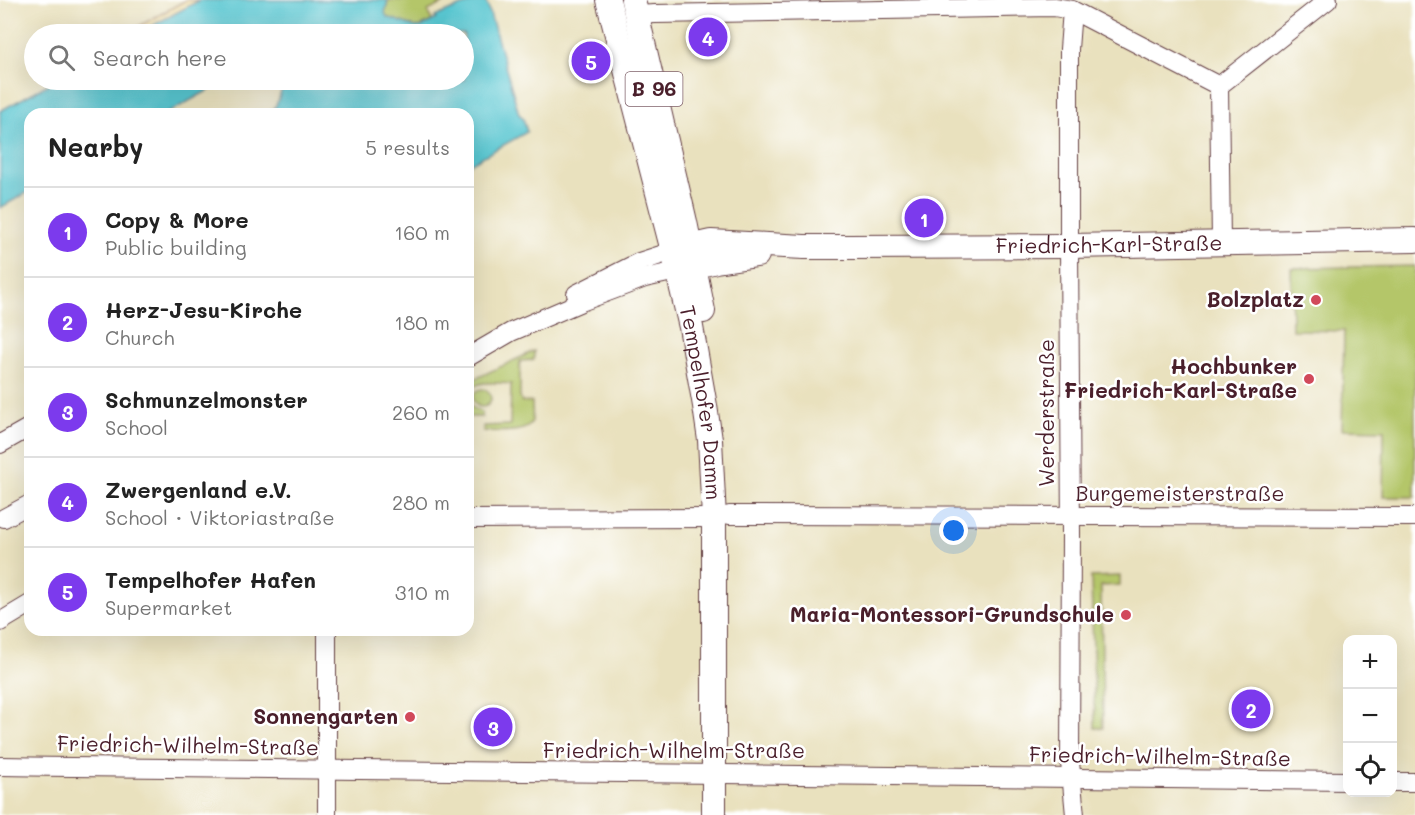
<!DOCTYPE html>
<meta charset="utf-8">
<style>
body{margin:0;font-family:Mali,sans-serif;background:#f6f6f6;color:#222}
.controls{position:absolute;right:18px;bottom:18px;display:grid;overflow:hidden;border-radius:12px;box-shadow:0 6px 24px #0002}
.controls button{width:54px;height:54px;display:grid;place-items:center;padding:0;border:0;border-bottom:2px solid #e0e0e0;background:#fff;color:#222;font:30px sans-serif}
.you{position:absolute;left:954px;top:531px;width:21px;height:21px;margin:-15px;border:4px solid #fff;border-radius:50%;background:#1a73e8;box-shadow:0 0 0 9px #1a73e833}
.badge{display:grid;place-items:center;width:39px;height:39px;border-radius:50%;background:#7c3aed;color:#fff;font-size:20px;font-weight:700}
.pin{position:absolute;translate:-50% -50%;border:3px solid #fff;box-shadow:0 2px 6px #0006}
.list{margin:0;padding:0;list-style:none}
h2{display:flex;justify-content:space-between;align-items:center;height:78px;margin:0;padding:0 24px;font-size:26px}
h2 small{font-size:20px;font-weight:400;color:#767676}
.list li{display:grid;grid-template-columns:39px 1fr auto;gap:18px;align-items:center;box-sizing:border-box;height:90px;padding:0 24px;border-top:2px solid #e0e0e0}
.list b{display:block;font-size:22px;white-space:nowrap}
.list p{margin:0;font-size:20px;white-space:nowrap;color:#767676}
.list em{font-size:20px;font-style:normal;color:#767676}
.icon{flex:none;width:33px;height:33px;fill:none;stroke:currentColor;stroke-width:2;stroke-linecap:round;stroke-linejoin:round}
.map{position:relative;flex:none;width:1415px;height:815px;overflow:hidden}
.search{position:absolute;background:#fff;box-shadow:0 6px 24px #0002;left:24px;top:24px;width:450px;height:66px;display:flex;align-items:center;gap:15px;box-sizing:border-box;padding:0 21px;border-radius:33px;color:#767676;font-size:22px}
.panel{position:absolute;background:#fff;box-shadow:0 6px 24px #0002;left:24px;top:108px;width:450px;height:528px;border-radius:18px}
.map>svg:first-child{display:block}
.green{fill:#b4c669;stroke:#7f724a;stroke-width:1.5}
.sand{fill:#eeda9e;stroke:#9c7c64;stroke-width:1.5}
.water{fill:#59c6d0;stroke:#52727e;stroke-width:1.5}
.lines{fill:none;stroke-linecap:round;stroke-linejoin:round}
.minor-casing{stroke:#623c41;stroke-width:20}
.major-casing{stroke:#623c41;stroke-width:26}
.minor{stroke:#fff;stroke-width:18}
.major{stroke:#fff;stroke-width:24}
.poi-dot{fill:#d1495b;stroke:#fff;stroke-width:2}
.labels{text-anchor:middle;stroke-width:5;stroke-linejoin:round;paint-order:stroke}
.shield{fill:#fff;stroke:#80626b;stroke-width:1.5}
.shield-label{font-size:20px;font-weight:bold;fill:#4a1f2b}
.street-label{font-size:21px;fill:#4a1f2b;stroke:#fff}
.poi-label{font-size:21px;font-weight:bold;fill:#4a1f2b;stroke:#fff;text-anchor:end}
</style>
<div class="map">
<svg width="1415" height="815" viewBox="0 0 1415 815">
<rect width="100%" height="100%" fill="#fff"/>
<filter id="ink" filterUnits="userSpaceOnUse"><feTurbulence type="fractalNoise" baseFrequency=".0167" numOctaves="2"/><feDisplacementMap in="SourceGraphic" scale="12" xChannelSelector="R" yChannelSelector="G"/><feConvolveMatrix kernelMatrix="1 2 1 2 8 2 1 2 1" color-interpolation-filters="sRGB"/></filter>
<filter id="wash" filterUnits="userSpaceOnUse"><feTurbulence type="fractalNoise" baseFrequency=".008" numOctaves="4" result="noise"/><feDisplacementMap in="SourceGraphic" scale="24" xChannelSelector="R" yChannelSelector="G"/><feGaussianBlur stdDeviation="1.35" result="paint"/><feColorMatrix in="noise" values="0 0 0 0 0 0 0 0 0 0 0 0 0 0 0 0 0 1.4 0 .05"/><feComposite in="paint" operator="in"/></filter>
<g filter="url(#wash)">
<rect width="100%" height="100%" fill="#e9e1be"/>
<g class="green">
<path d="M388 0H450L428 11 432 21 420 27H415L387 17 385 13Z"/>
<path d="M1415 266V497H1383L1384 430 1342 429 1344 331 1292 330 1291 268Z"/>
<path d="M534 351V360L520 361V398L522 402H532C532 407 533 415 532 421 528 435 495 431 483 431V426L510 425 511 384C501 383 486 381 477 385 461 392 468 410 482 412V417H468V382Z"/>
<circle cx="482" cy="398" r="9"/>
<path d="M1120 576V585L1101 586 1103 728H1095L1091 577Z"/>
</g>
<path class="sand" d="M186 0H200L138 34H125Z"/>
<g class="water">
<path d="M200 0H388L385 13 387 17 415 27H421L436 19 435 17C446 12 474 0 485 1 487 3 489 8 489 10L519 114 523 118 527 132 468 165V114H264L274 109 279 98 285 80H464V34H137Z"/>
<path d="M56 80H227L166 114H30V191L0 208V111Z"/>
</g>
</g>
<g filter="url(#ink)">
<g class="lines">
<defs>
<g id="minor">
<path d="M1072 10 1069 49V246L1071 533 1070 762 1075 815"/>
<path d="M637 15 655 14 1054 7 1072 10 1219 86"/>
<path d="M1219 86 1221 243"/>
<path d="M1219 86 1328 0"/>
<path d="M576 294 639 262 673 251"/>
<path d="M468 357 511 332 581 302 645 278 677 271"/>
<path d="M0 444 30 427"/>
<path d="M729 515 1415 517"/>
<path d="M4 518 30 504"/>
<path d="M468 519 714 518"/>
<path d="M0 622 30 604"/>
<path d="M0 766C449 772 898 775 1348 781"/>
<path d="M1392 782H1415"/>
<path d="M327 815V630"/>
</g>
<g id="major">
<path id="s1" d="M608 0 673 251 691 327 705 406 710 440 714 518V815"/>
<path d="M633 0 685 222 703 311"/>
<path id="s2" d="M675 250 711 242 804 247H848L1069 246 1415 240"/>
<path d="M680 270 716 261 757 255"/>
</g>
</defs>
<use href="#minor" class="minor-casing"/>
<use href="#major" class="major-casing"/>
<use href="#minor" class="minor"/>
<use href="#major" class="major"/>
</g>
</g>
<g class="poi-dot">
<circle cx="1316" cy="300" r="6"/>
<circle cx="1309" cy="379" r="6"/>
<circle cx="1126" cy="615" r="6"/>
<circle cx="410" cy="717" r="6"/>
</g>
<g class="labels">
<rect class="shield" x="625.5" y="72" width="57" height="34" rx="4.5"/>
<g class="shield-label">
<text x="654" y="96">B 96</text>
</g>
<g class="street-label">
<text dy="7" stroke="none"><textPath href="#s2" startOffset="435">Friedrich-Karl-Straße</textPath></text>
<text dy="7" stroke="none"><textPath href="#s1" startOffset="414">Tempelhofer Damm</textPath></text>
<text transform="translate(1047 413) rotate(-90)" y="7">Werderstraße</text>
<text x="1180" y="501">Burgemeisterstraße</text>
<text transform="translate(188 746) rotate(1)" y="7">Friedrich-Wilhelm-Straße</text>
<text x="674" y="758">Friedrich-Wilhelm-Straße</text>
<text transform="translate(1160 757) rotate(1)" y="7">Friedrich-Wilhelm-Straße</text>
</g>
<g class="poi-label">
<text x="1304" y="307">Bolzplatz</text>
<text x="1297" y="374">Hochbunker<tspan x="1297" dy="24">Friedrich-Karl-Straße</tspan></text>
<text x="1114" y="622">Maria-Montessori-Grundschule</text>
<text x="398" y="724">Sonnengarten</text>
</g>
</g>
</svg>
<div class="controls">
<button>+</button>
<button>−</button>
<button><svg class="icon" aria-label="locate" viewBox="0 0 24 24"><circle cx="12" cy="12" r="6"/><path d="M12 2v4M12 18v4M2 12h4M18 12h4"/></svg></button>
</div>
<div class="you"></div>
<div class="pin badge" style="left:924px;top:218px">1</div>
<div class="pin badge" style="left:1251px;top:709px">2</div>
<div class="pin badge" style="left:493px;top:727px">3</div>
<div class="pin badge" style="left:708px;top:37px">4</div>
<div class="pin badge" style="left:591px;top:61px">5</div>
<div class="search"><svg class="icon" aria-label="search" viewBox="0 0 24 24"><circle cx="10" cy="10" r="6"/><path d="M15 15l6 6"/></svg>Search here</div>
<section class="panel">
<h2>Nearby<small>5 results</small></h2>
<ul class="list">
<li><span class="badge">1</span><div><b>Copy &amp; More</b><p>Public building</p></div><em>160 m</em></li>
<li><span class="badge">2</span><div><b>Herz-Jesu-Kirche</b><p>Church</p></div><em>180 m</em></li>
<li><span class="badge">3</span><div><b>Schmunzelmonster</b><p>School</p></div><em>260 m</em></li>
<li><span class="badge">4</span><div><b>Zwergenland e.V.</b><p>School · Viktoriastraße</p></div><em>280 m</em></li>
<li><span class="badge">5</span><div><b>Tempelhofer Hafen</b><p>Supermarket</p></div><em>310 m</em></li>
</ul>
</section>
</div>
